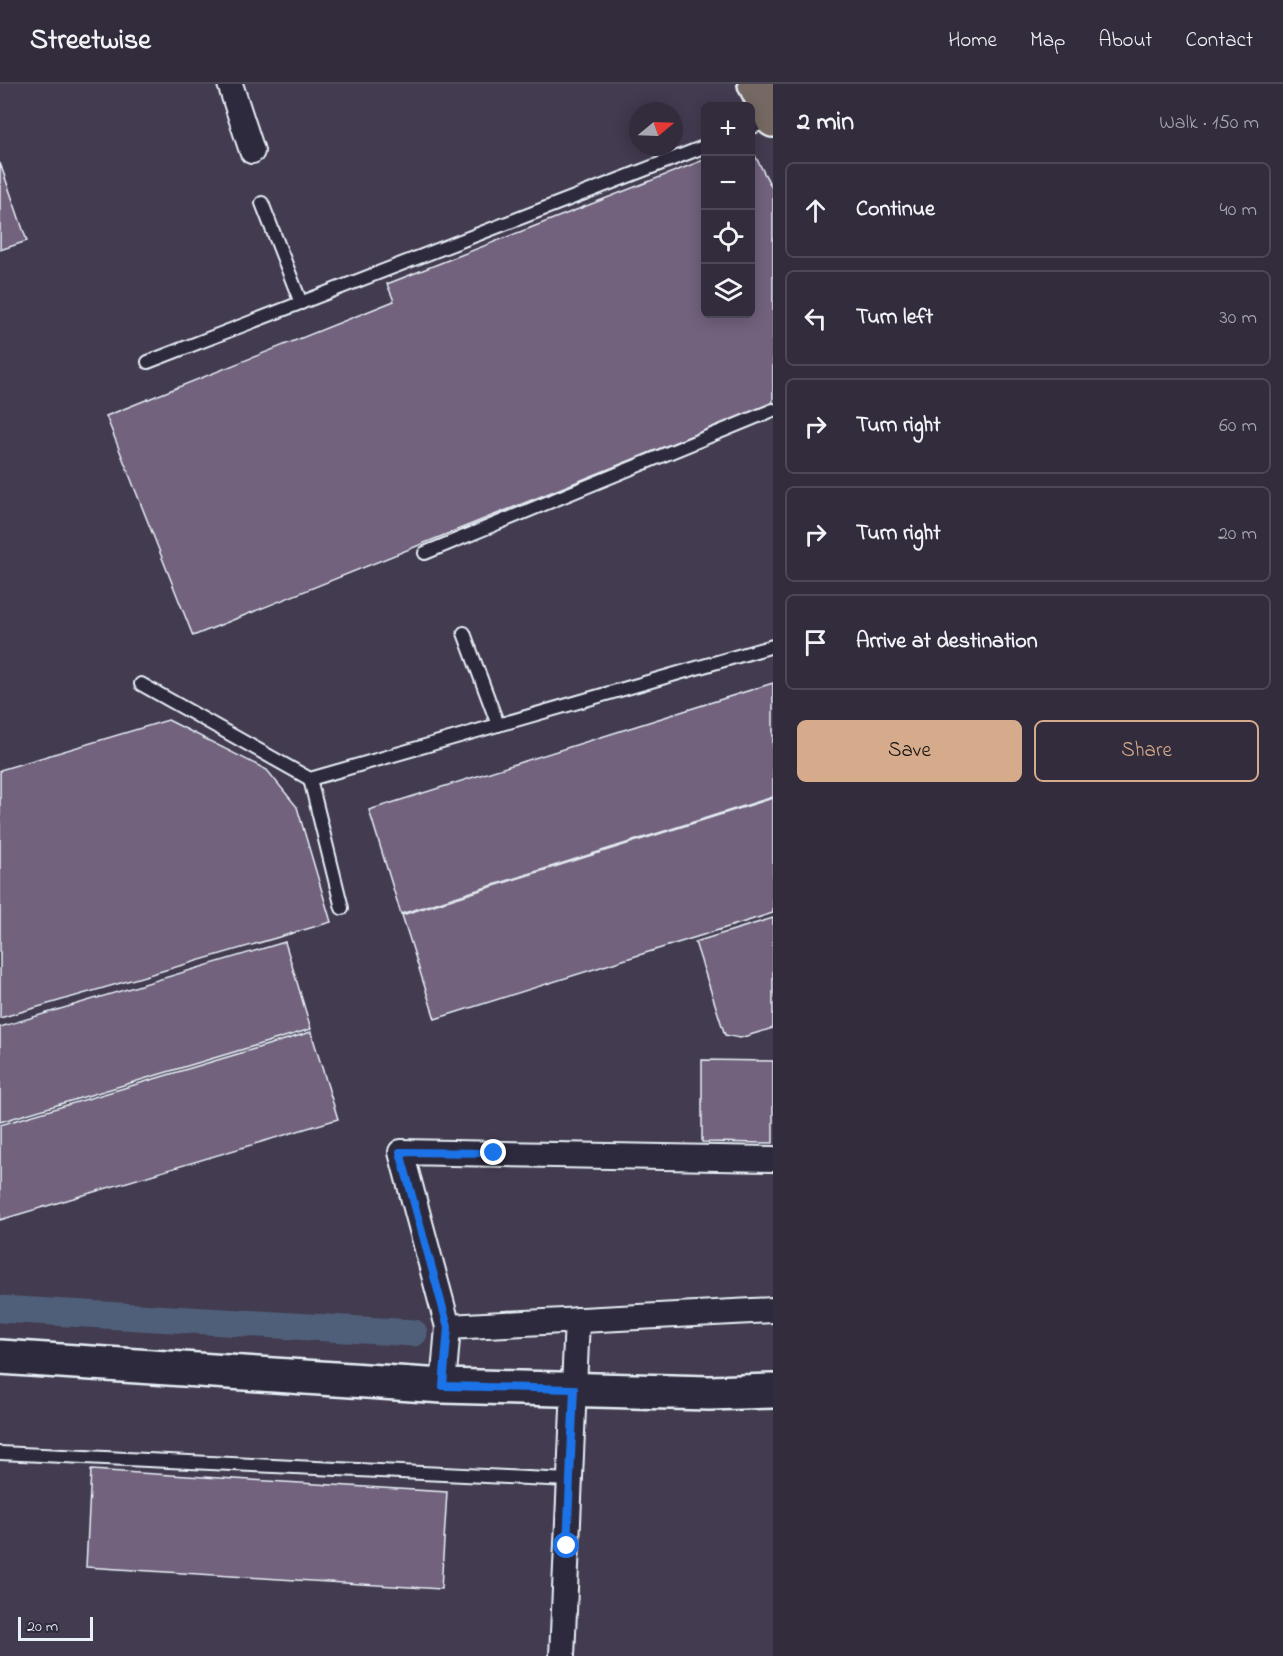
<!DOCTYPE html>
<meta charset="utf-8">
<style>
body{margin:0;font-family:"Indie Flower",sans-serif;background:#3a3443;color:#f1f3f6}
.controls{position:absolute;right:18px;top:18px;display:grid;overflow:hidden;border-radius:9px;box-shadow:0 3px 15px #0003}
.controls button{width:54px;height:54px;display:grid;place-items:center;padding:0;border:0;border-bottom:2px solid #4d4856;background:#322c3c;color:#f1f3f6;font:30px sans-serif}
.compass{position:absolute;left:629px;top:18px;width:54px;height:54px;border-radius:50%;background:#322c3c;box-shadow:0 3px 15px #0003;rotate:71deg}
.scale{position:absolute;left:18px;bottom:15px;width:75px;box-sizing:border-box;padding-left:6px;border:3px solid #e8f1f8;border-top:0;font-size:16px;line-height:21px;white-space:nowrap;color:#e8f1f8;-webkit-text-stroke:4px #2f2a3d;paint-order:stroke}
.stop{position:absolute;width:18px;height:18px;margin:-14px;border:4px solid #1a73e8;border-radius:50%;background:#fff}
.stop.end{background:#1a73e8;border-color:#fff;box-shadow:0 2px 6px #0008}
.list{margin:0;padding:0;list-style:none}
h2{display:flex;justify-content:space-between;align-items:center;height:78px;margin:0;padding:0 24px;font-size:26px}
h2 small{font-size:20px;font-weight:400;color:#a8a7af}
.list li{display:grid;grid-template-columns:39px 1fr auto;gap:18px;align-items:center;box-sizing:border-box;height:96px;margin:0 12px 12px;padding:0 12px;border:2px solid #4d4856;border-radius:9px}
.list b{display:block;font-size:22px;white-space:nowrap}
.list em{font-size:20px;font-style:normal;color:#a8a7af}
.actions{display:flex;gap:12px;padding:18px 24px}
.actions a{flex:1;padding:14px 0;border:2px solid #d6ab8b;border-radius:9px;text-align:center;font-size:21px;color:#d6ab8b}
.actions .main{background:#d6ab8b;color:#111}
.icon{flex:none;width:33px;height:33px;fill:none;stroke:currentColor;stroke-width:2;stroke-linecap:round;stroke-linejoin:round}
.map{position:relative;flex:none;width:773px;height:1572px;overflow:hidden}
header{display:flex;align-items:center;gap:36px;box-sizing:border-box;height:84px;padding:0 30px;background:#322c3c;border-bottom:2px solid #4d4856}
header strong{font-size:28px}
nav{display:flex;gap:33px;margin-inline-start:auto;font-size:21px}
main{display:flex}
aside{flex:1;background:#322c3c}
.map>svg:first-child{display:block}
.lines{fill:none;stroke-linecap:round;stroke-linejoin:round}
.canal{stroke:#4f5e79;stroke-width:27}
.building{fill:#72627d;stroke:#e8f1f8;stroke-width:1.5}
.lane-casing{stroke:#e8f1f8;stroke-width:16}
.street-casing{stroke:#e8f1f8;stroke-width:28}
.secondary-casing{stroke:#e8f1f8;stroke-width:38}
.primary-casing{stroke:#e8f1f8;stroke-width:38}
.lane{stroke:#2f2a3d;stroke-width:12}
.street{stroke:#2f2a3d;stroke-width:24}
.secondary{stroke:#2f2a3d;stroke-width:33}
.primary{stroke:#766964;stroke-width:33}
.route{stroke:#1a73e8;stroke-width:8}
</style>
<header>
<strong>Streetwise</strong>
<nav><a>Home</a><a>Map</a><a>About</a><a>Contact</a></nav>
</header>
<main>
<div class="map">
<svg width="773" height="1572" viewBox="0 0 773 1572">
<rect width="100%" height="100%" fill="#433b50"/>
<filter id="ink" filterUnits="userSpaceOnUse"><feTurbulence type="fractalNoise" baseFrequency=".0167" numOctaves="2"/><feDisplacementMap in="SourceGraphic" scale="12" xChannelSelector="R" yChannelSelector="G"/><feConvolveMatrix kernelMatrix="1 2 1 2 8 2 1 2 1" color-interpolation-filters="sRGB"/></filter>
<g filter="url(#ink)">
<g class="lines">
<path class="canal" d="M0 1225 414 1249"/>
</g>
<g class="building">
<path d="M750 62 773 106V319L193 552 106 332 394 217 387 200 706 75V230H750Z"/>
<path d="M0 79 27 157 0 166Z"/>
<path d="M773 599V713L401 830 369 726Z"/>
<path d="M168 636 267 686 297 723 331 838 0 934V686Z"/>
<path d="M773 714V829L435 935 402 831Z"/>
<path d="M773 834V944L740 954 725 951 695 858Z"/>
<path d="M285 858 311 945 0 1038V943Z"/>
<path d="M311 948 338 1035 0 1136V1041Z"/>
<path d="M702 976 773 977V1059L702 1058Z"/>
<path d="M91 1386 447 1408 441 1505 86 1483Z"/>
</g>
<g class="lines">
<defs>
<g id="lane">
<path d="M750 44 771 36"/>
<path d="M262 119 301 219"/>
<path d="M148 278 706 62"/>
<path d="M425 469 773 326"/>
<path d="M464 549 498 641"/>
<path d="M141 600 310 695 773 562"/>
<path d="M310 695 342 824"/>
<path d="M0 1369 570 1396"/>
</g>
<g id="street">
<path d="M230 0 252 67"/>
<path d="M448 1243 773 1226"/>
<path d="M443 1302 448 1243 401 1068 773 1075"/>
<path d="M562 1572 577 1236"/>
</g>
<path id="secondary" d="M0 1273 443 1302 709 1309 773 1307"/>
<path id="primary" d="M755 0 773 36"/>
</defs>
<use href="#lane" class="lane-casing"/>
<use href="#street" class="street-casing"/>
<use href="#secondary" class="secondary-casing"/>
<use href="#primary" class="primary-casing"/>
<use href="#lane" class="lane"/>
<use href="#street" class="street"/>
<use href="#secondary" class="secondary"/>
<use href="#primary" class="primary"/>
</g>
</g>
<g class="lines" filter="url(#ink)">
<path class="route" d="M494 1069 400 1068 448 1243 443 1302 574 1305 567 1462"/>
</g>
</svg>
<div class="controls">
<button>+</button>
<button>−</button>
<button><svg class="icon" aria-label="locate" viewBox="0 0 24 24"><circle cx="12" cy="12" r="6"/><path d="M12 2v4M12 18v4M2 12h4M18 12h4"/></svg></button>
<button><svg class="icon" aria-label="layers" viewBox="0 0 24 24"><path d="M12 4l9 5-9 5-9-5zM3 14l9 5 9-5"/></svg></button>
</div>
<svg class="compass" viewBox="-18 -18 36 36"><path d="M0-13l5 13h-10z" fill="#e53935"/><path d="M0 13l5-13h-10z" fill="#a8a7af"/></svg>
<div class="scale">20 m</div>
<div class="stop" style="left:567px;top:1462px"></div>
<div class="stop end" style="left:494px;top:1069px"></div>
</div>
<aside>
<h2>2 min<small>Walk · 150 m</small></h2>
<ul class="list">
<li><svg class="icon" aria-label="ahead" viewBox="0 0 24 24"><path d="M12 20V5M6 11l6-6 6 6"/></svg><div><b>Continue</b></div><em>40 m</em></li>
<li><svg class="icon" aria-label="left" viewBox="0 0 24 24"><path d="M17 20v-9H6M10 6l-5 5 5 5"/></svg><div><b>Turn left</b></div><em>30 m</em></li>
<li><svg class="icon" aria-label="right" viewBox="0 0 24 24"><path d="M7 20v-9h11M14 6l5 5-5 5"/></svg><div><b>Turn right</b></div><em>60 m</em></li>
<li><svg class="icon" aria-label="right" viewBox="0 0 24 24"><path d="M7 20v-9h11M14 6l5 5-5 5"/></svg><div><b>Turn right</b></div><em>20 m</em></li>
<li><svg class="icon" aria-label="arrive" viewBox="0 0 24 24"><path d="M6 21V4h12l-3 4 3 4H6"/></svg><div><b>Arrive at destination</b></div></li>
</ul>
<div class="actions"><a class="main">Save</a><a>Share</a></div>
</aside>
</main>
